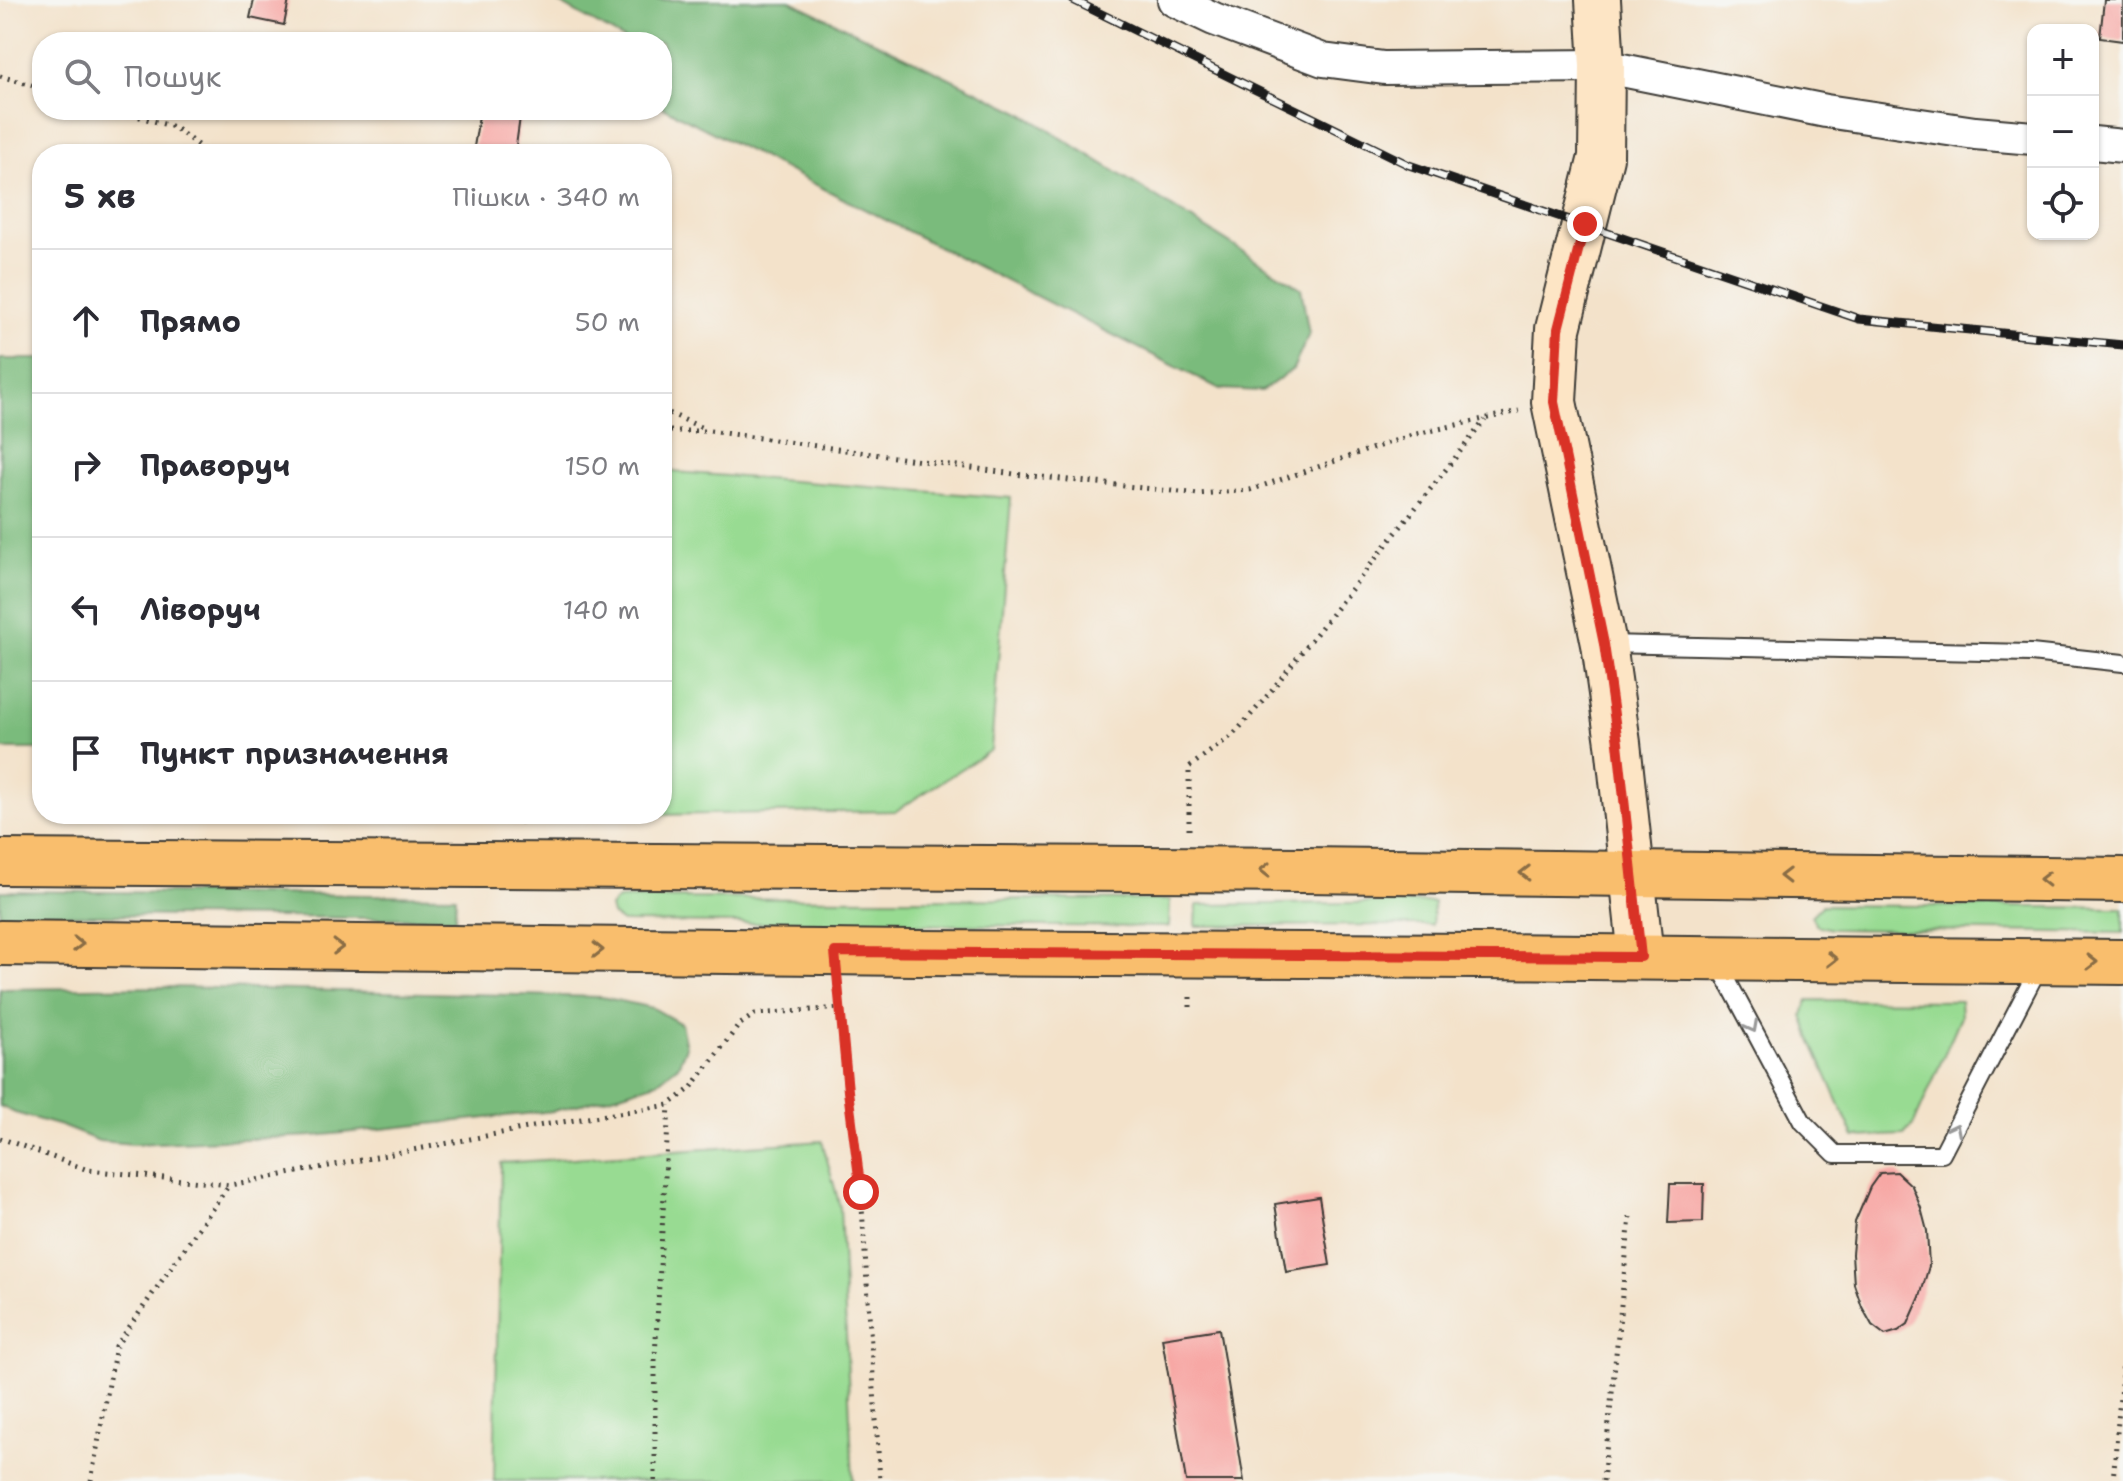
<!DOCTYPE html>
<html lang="uk">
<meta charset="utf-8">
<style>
body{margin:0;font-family:"Shantell Sans",sans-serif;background:#f2f2f3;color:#2b2b33}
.controls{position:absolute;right:24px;top:24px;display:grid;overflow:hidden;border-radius:16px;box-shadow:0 2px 6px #0004}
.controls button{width:72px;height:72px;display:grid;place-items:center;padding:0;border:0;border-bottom:2px solid #e1e1e2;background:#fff;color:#2b2b33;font:40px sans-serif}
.stop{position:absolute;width:24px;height:24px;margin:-18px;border:6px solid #d93025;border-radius:50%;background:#fff}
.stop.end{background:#d93025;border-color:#fff;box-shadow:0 2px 8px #0008}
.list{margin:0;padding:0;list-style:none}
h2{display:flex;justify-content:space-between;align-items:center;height:104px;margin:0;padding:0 32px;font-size:34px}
h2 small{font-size:26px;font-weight:400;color:#7c7c81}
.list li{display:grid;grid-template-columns:52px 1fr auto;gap:24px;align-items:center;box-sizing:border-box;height:144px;padding:0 32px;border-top:2px solid #e1e1e2}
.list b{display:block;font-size:30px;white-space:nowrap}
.list em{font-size:26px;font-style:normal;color:#7c7c81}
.icon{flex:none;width:44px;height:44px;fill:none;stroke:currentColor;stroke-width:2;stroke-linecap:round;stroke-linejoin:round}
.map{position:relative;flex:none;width:2123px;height:1481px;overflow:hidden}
.search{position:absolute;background:#fff;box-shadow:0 2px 6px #0004;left:32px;top:32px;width:640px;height:88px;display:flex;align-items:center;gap:20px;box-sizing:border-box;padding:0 28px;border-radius:32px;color:#7c7c81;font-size:30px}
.panel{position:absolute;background:#fff;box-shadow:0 2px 6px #0004;left:32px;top:144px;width:640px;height:680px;border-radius:32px}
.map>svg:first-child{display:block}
.green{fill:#98db92;stroke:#5a7c57;stroke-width:2}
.forest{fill:#7abb7c;stroke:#4b6c4c;stroke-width:2}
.building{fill:#f7a7a4}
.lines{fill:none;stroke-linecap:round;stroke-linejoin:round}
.lane-casing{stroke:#3c3a36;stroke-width:20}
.street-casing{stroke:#3c3a36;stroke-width:36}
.secondary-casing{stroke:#3c3a36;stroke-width:48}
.primary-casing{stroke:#3c3a36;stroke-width:48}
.path{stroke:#3c3a36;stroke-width:5;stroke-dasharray:2 6;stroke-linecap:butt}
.lane{stroke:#fff;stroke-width:16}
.street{stroke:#fff;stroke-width:32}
.secondary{stroke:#fde5c5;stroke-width:44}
.primary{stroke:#f9be6d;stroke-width:44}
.rail-casing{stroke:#1c1c1c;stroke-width:9}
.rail{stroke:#f6f6f2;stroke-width:6;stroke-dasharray:18;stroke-linecap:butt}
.oneway{stroke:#8a6d44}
.oneway2{stroke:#999}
.route{stroke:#d93025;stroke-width:10}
</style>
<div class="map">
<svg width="2123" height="1481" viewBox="0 0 2123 1481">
<rect width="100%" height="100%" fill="#f6f6f2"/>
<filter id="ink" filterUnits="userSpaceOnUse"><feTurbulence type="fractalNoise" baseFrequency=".0125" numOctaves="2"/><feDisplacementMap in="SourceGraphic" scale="16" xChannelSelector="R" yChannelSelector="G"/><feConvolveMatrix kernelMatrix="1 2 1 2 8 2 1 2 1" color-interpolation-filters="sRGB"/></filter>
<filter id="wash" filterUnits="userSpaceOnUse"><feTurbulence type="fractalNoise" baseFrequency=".006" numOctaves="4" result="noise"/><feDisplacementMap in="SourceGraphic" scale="32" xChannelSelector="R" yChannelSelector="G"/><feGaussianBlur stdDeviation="1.8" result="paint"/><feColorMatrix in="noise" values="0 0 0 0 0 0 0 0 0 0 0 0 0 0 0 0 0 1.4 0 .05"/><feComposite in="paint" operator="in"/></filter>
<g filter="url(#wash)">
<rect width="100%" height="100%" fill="#f3e2ca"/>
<g class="green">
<path d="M662 471 1011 498 991 750 896 811 538 817V814H662Z"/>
<path d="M632 898 1170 900 1169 927 622 922 612 915 610 907 618 899Z"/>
<path d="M1434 902 1432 925 1196 926 1197 905Z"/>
<path d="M1822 905 2123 908V933L1832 929 1816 925 1811 916Z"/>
<path d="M1808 1000 1960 1001 1961 1016 1914 1124 1904 1135 1854 1137 1811 1040 1803 1015Z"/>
<path d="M822 1141 840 1207 853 1481H494L501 1163Z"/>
</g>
<g class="forest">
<path d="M554 0H789L1020 112 1301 288 1309 334 1293 369 1262 391 1220 389 662 107V42H629Z"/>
<rect x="0" y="359" width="42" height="390"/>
<path d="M0 891 456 896 455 919 0 914Z"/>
<path d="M170 987 602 997 653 1008 681 1024 686 1047 678 1066 657 1082 620 1094 554 1111 314 1136 133 1144 99 1141 61 1126 15 1113 0 1106V989Z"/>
</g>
<g id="blocks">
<g class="building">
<path d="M254 0H289L284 25 250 18Z"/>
<path d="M2104 0H2123V41L2100 38Z"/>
<path d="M480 110H521L515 153 474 147Z"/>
<path d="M1897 1172 1912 1186 1921 1208 1927 1231 1929 1266 1920 1297 1908 1324 1898 1331 1885 1335 1872 1325 1862 1307 1854 1284 1852 1254 1855 1222 1870 1187 1880 1173Z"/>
<path d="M1670 1184H1704L1703 1222 1668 1223Z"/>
<path d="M1319 1197 1330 1265 1286 1272 1275 1204Z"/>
<path d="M1219 1329 1244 1481H1186L1162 1338Z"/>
</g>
</g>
</g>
<g filter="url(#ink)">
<use href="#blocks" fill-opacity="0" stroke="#3c3a36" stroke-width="2"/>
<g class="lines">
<defs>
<g id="lane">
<path d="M1605 644 2031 653 2123 663"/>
<path d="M1718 963 1803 1122 1835 1154H1942L2040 965"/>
</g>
<g id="street">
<path d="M1174 0 1214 19 1323 60 1384 68 1602 66 1826 111 1975 133 2033 138"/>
<path d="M2093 143 2123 146"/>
</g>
<path id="secondary" d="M1598 0 1602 66 1601 157 1558 329 1554 402 1604 644 1618 743 1641 957"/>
<g id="primary">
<path d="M0 862 1303 870 2123 880"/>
<path d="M0 943 914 953 1478 956 2123 962"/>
</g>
</defs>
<use href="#lane" class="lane-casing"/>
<use href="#street" class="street-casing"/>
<use href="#secondary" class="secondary-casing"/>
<use href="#primary" class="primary-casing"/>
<g class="path">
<path d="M0 76 42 88"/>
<path d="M116 110 174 127 209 154"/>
<path d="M662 410 705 429"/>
<path d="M662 431H710L1014 474 1199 494 1250 490 1412 435 1519 411"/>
<path d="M522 814 523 829"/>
<path d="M1189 830V767L1234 734 1263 701 1485 420"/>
<path d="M839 989 848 1091 861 1192 880 1481"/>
<path d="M1190 1007V992"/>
<path d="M0 1138 88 1170 230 1185 543 1125 669 1105 691 1088 739 1025 755 1014 841 1008"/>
<path d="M91 1481 116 1346 229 1185"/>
<path d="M655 1481V1357L669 1105"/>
<path d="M1603 1481 1630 1217"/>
<path d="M2113 1481 2123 1361"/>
</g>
<use href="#lane" class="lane"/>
<use href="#street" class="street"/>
<use href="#secondary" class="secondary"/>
<use href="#primary" class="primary"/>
<defs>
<path id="rail" d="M1073 0 1409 165 1859 319 2123 345"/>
</defs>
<use href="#rail" class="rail-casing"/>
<use href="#rail" class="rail"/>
</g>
<defs><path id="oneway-chevron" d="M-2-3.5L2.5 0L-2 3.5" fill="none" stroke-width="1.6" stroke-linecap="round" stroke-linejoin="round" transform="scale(2)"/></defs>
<g class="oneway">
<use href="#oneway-chevron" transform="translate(1265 870) rotate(-180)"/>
<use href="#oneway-chevron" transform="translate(1525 873) rotate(-179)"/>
<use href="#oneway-chevron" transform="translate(1785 876) rotate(-179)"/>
<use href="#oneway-chevron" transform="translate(2045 879) rotate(-179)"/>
<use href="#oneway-chevron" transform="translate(78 944) rotate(1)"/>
<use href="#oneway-chevron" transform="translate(338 947) rotate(1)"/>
<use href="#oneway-chevron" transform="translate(598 950) rotate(1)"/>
<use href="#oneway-chevron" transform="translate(1832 959) rotate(1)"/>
<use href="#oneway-chevron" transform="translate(2092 962) rotate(1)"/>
</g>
<g class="oneway2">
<use href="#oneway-chevron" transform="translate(1752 1027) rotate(62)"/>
<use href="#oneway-chevron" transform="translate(1955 1129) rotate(-63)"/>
</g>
</g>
<g class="lines" filter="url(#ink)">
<path class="route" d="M861 1192 848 1091 835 952 1641 957 1618 743 1604 644 1554 402 1558 329 1585 224"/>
</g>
</svg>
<div class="controls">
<button>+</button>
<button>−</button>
<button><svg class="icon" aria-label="locate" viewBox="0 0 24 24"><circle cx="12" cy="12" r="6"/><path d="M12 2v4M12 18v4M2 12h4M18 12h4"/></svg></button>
</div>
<div class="stop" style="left:861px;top:1192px"></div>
<div class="stop end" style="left:1585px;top:224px"></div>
<div class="search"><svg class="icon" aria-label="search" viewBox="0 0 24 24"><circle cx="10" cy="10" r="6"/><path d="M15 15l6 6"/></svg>Пошук</div>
<section class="panel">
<h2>5 хв<small>Пішки · 340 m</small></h2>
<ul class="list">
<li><svg class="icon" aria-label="ahead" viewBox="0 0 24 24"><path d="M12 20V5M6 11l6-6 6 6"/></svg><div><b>Прямо</b></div><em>50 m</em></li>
<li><svg class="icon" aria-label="right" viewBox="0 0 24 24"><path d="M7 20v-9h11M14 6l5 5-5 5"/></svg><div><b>Праворуч</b></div><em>150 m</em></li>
<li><svg class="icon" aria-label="left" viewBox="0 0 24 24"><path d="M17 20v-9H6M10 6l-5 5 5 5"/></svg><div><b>Ліворуч</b></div><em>140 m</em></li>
<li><svg class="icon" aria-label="arrive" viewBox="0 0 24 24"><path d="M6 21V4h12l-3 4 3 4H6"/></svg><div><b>Пункт призначення</b></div></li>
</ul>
</section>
</div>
